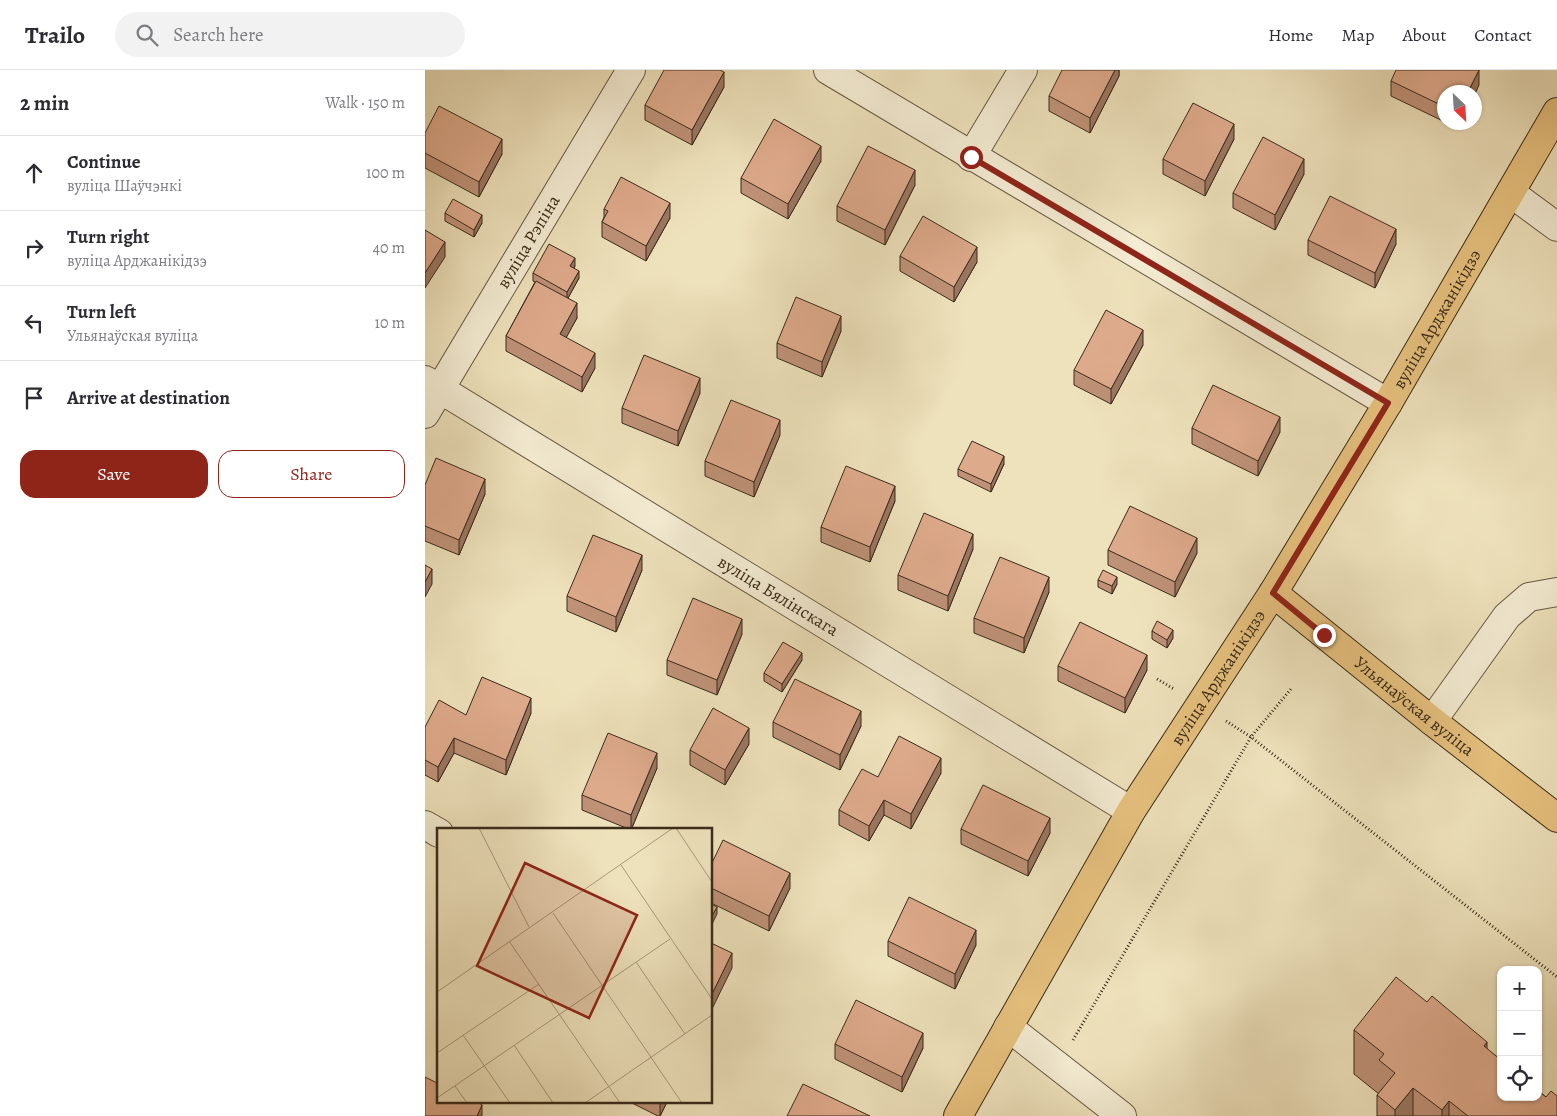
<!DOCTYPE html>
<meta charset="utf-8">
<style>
body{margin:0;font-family:Alegreya,serif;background:#f2f2f3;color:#2b2b33}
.controls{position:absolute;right:15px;bottom:15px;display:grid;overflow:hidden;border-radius:10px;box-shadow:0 1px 4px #0004}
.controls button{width:45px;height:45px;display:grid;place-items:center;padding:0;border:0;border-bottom:1px solid #e1e1e2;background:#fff;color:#2b2b33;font:25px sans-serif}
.compass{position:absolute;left:1012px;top:15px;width:45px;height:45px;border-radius:50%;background:#fff;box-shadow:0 1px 4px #0004;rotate:155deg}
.stop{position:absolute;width:15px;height:15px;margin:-11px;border:4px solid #8f2418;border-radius:50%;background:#fff}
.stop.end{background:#8f2418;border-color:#fff;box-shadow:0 1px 5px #0008}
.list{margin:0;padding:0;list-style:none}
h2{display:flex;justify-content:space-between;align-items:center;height:65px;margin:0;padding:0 20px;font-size:21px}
h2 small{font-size:16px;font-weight:400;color:#7c7c81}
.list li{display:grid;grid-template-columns:32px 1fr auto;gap:15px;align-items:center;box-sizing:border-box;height:75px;padding:0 20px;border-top:1px solid #e1e1e2}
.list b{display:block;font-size:19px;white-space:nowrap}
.list p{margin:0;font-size:16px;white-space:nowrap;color:#7c7c81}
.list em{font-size:16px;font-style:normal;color:#7c7c81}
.actions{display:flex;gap:10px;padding:15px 20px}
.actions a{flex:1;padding:11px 0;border:1px solid #8f2418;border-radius:15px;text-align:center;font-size:18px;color:#8f2418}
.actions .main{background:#8f2418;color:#fff}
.icon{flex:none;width:28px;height:28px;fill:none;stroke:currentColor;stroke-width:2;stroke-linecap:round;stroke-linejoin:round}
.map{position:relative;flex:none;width:1132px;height:1046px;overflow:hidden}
header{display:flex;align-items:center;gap:30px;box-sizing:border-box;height:70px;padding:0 25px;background:#fff;border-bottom:1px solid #e1e1e2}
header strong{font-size:24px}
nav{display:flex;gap:28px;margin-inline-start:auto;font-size:18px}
.search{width:350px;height:45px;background:#f2f2f3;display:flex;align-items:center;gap:12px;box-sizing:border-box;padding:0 18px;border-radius:28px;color:#7c7c81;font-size:19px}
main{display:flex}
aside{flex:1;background:#fff}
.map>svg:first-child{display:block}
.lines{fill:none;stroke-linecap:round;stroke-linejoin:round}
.minor-casing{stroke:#675942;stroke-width:30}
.major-casing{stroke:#3a2b1a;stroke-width:30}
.path{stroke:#3a2b1a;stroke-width:3;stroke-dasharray:1 2.5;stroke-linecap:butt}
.minor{stroke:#f4ecd3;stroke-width:28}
.major{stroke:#e7c17e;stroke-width:28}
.wall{fill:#bf9278;stroke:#3a2b1a}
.shaded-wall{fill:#9b7762;stroke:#3a2b1a}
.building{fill:#deaa8c;stroke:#3a2b1a}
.route{stroke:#8f2418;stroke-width:6}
.labels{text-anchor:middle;stroke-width:4;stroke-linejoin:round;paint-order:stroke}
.street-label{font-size:18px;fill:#3a2b1a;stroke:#f4ecd3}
.inset-road{fill:none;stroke:#a6997b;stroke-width:1}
.view{fill:#8f2418;fill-opacity:0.15;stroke:#8f2418;stroke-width:2.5}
.inset-edge{fill:none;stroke:#3a2b1a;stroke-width:2.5}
</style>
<header>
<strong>Trailo</strong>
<div class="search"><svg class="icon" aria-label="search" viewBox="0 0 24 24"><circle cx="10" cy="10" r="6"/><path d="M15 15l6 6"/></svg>Search here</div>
<nav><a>Home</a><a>Map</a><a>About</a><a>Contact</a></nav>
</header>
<main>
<aside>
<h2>2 min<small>Walk · 150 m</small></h2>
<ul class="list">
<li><svg class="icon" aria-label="ahead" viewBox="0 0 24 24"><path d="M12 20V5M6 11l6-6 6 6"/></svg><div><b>Continue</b><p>вуліца Шаўчэнкі</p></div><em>100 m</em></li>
<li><svg class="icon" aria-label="right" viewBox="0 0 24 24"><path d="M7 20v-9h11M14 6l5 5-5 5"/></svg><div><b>Turn right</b><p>вуліца Арджанікідзэ</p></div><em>40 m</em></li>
<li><svg class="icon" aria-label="left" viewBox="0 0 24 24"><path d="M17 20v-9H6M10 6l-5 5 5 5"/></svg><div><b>Turn left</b><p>Ульянаўская вуліца</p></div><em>10 m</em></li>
<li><svg class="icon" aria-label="arrive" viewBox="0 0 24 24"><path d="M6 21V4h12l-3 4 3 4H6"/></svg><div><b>Arrive at destination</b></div></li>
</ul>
<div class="actions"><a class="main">Save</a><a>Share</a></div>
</aside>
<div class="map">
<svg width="1132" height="1046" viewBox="0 0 1132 1046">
<rect width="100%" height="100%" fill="#eee2bc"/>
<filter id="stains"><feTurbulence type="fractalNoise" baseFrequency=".004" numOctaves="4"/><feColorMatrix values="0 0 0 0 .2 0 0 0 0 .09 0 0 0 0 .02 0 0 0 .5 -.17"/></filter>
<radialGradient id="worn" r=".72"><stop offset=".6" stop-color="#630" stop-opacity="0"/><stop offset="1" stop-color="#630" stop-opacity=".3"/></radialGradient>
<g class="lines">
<defs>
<g id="minor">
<path d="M403 0 963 333"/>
<path d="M546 87 598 0"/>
<path d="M1086 123 1132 157"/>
<path id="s1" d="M0 310 706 741"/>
<path id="s2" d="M0 344 206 0"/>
<path d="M1007 651 1082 546 1104 527 1132 522"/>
<path d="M0 755 14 763"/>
<path d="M583 957 697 1046"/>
</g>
<g id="major">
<path id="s3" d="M848 523 1007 651 1132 748"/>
<path id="s4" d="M533 1046 706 741 848 523 963 333 1132 42"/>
</g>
</defs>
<use href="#minor" class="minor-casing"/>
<use href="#major" class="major-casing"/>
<g class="path">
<path d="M732 609 749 619"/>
<path d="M801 651 826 667 866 619"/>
<path d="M648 970 826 667 1132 907"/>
</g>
<use href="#minor" class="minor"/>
<use href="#major" class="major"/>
</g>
<g class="wall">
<path d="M694 0V6L665 63 624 41V26Z"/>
<path d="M966 11 1054 15 1020 22V52L966 26Z"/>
<path d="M299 17 267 75 220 50V35Z"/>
<path d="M1020 52H1036L1033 59Z"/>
<path d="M0 63 77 84 54 127 0 98Z"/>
<path d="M809 69 780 126 738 104V89Z"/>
<path d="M396 91 363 149 316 123V108Z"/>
<path d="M879 104 850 160 808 138V123Z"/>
<path d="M490 115 460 175 412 151V136Z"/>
<path d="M179 139 245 148 221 191 177 167V152L179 147Z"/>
<path d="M20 143 57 153 49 167 20 151Z"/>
<path d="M883 170 971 174 950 218 883 185Z"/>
<path d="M475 186 552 192 529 232 475 201Z"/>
<path d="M150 196 149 198 154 208 143 228 152 248 141 267 170 298 157 322 81 281V266L110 212 108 211V203Z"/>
<path d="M416 261 397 307 352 288V273Z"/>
<path d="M718 275 686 334 649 315V300Z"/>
<path d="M275 323 253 376 197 353V338Z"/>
<path d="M767 358 855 362 833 406 767 374Z"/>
<path d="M355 365 329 427 280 406V391Z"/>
<path d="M579 394 566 422 533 406V399Z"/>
<path d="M0 415 60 424 34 485 0 471Z"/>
<path d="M470 431 445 492 396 472V457Z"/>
<path d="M548 479 523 541 473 520V505Z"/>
<path d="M683 480 772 483 750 527 683 495Z"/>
<path d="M217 500 191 562 142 541V526Z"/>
<path d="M673 510 692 514 687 524 673 517Z"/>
<path d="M624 522 599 583 549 563V548Z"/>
<path d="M727 561 748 568 742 578 727 569Z"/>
<path d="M317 564 292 625 242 605V590Z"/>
<path d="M377 590 357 622 339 611V603Z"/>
<path d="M633 596 722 600 700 643 633 611Z"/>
<path d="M106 643 81 705 29 683 13 712 0 705V657L41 645Z"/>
<path d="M348 652 436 656 415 700 348 667Z"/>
<path d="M324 674 300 715 265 695V680Z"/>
<path d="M232 698 206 760 157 740V725Z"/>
<path d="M516 703 486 759 459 745 444 771 414 755V740L453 707Z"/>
<path d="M536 759 625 763 603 806 536 774Z"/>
<path d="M286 795 365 818 344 861 286 833Z"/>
<path d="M463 871 551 875 530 919 463 886Z"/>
<path d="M1002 932 1062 979 1121 1027 1132 1046H952V1025L954 1024 929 1004V960Z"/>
<path d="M410 974 498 978 477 1022 410 989Z"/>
<path d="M205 1032H242L235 1046H233Z"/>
</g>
<g class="shaded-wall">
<path d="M690 0H694V6L665 63V48Z"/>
<path d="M1054 0V15L1050 24V22H1043Z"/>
<path d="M299 2V17L267 75V60Z"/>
<path d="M1033 52H1036L1033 59Z"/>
<path d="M809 54V69L780 126V111Z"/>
<path d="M77 69V84L54 127V112Z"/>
<path d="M396 76V91L363 149V134Z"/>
<path d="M879 89V104L850 160V145Z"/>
<path d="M490 100V115L460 175V160Z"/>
<path d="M245 133V148L221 191V176Z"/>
<path d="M57 145V153L49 167V160Z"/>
<path d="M971 159V174L950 218V203Z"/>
<path d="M20 172V187L0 218V203Z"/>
<path d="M552 177V192L529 232V217Z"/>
<path d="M150 188V196L145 204V196Z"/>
<path d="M154 201V208L142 230V222Z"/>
<path d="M152 233V248L135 279V264Z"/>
<path d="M416 246V261L397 307V292Z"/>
<path d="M718 260V275L686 334V319Z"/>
<path d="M170 283V298L157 322V307Z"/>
<path d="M275 308V323L253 376V361Z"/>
<path d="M855 347V362L833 406V391Z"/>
<path d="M355 350V365L329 427V412Z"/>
<path d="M579 386V394L566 422V414Z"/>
<path d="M60 409V424L34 485V470Z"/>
<path d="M470 416V431L445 492V477Z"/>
<path d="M548 464V479L523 541V526Z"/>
<path d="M772 468V483L750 527V512Z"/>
<path d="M217 485V500L191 562V547Z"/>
<path d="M7 499V514L0 527V512Z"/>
<path d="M624 507V522L599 583V568Z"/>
<path d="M692 507V514L687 524V516Z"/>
<path d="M317 549V564L292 625V610Z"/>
<path d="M748 560V568L742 578V570Z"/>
<path d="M377 583V590L357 622V614Z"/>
<path d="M722 585V600L700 643V628Z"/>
<path d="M106 628V643L81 705V690Z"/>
<path d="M436 641V656L415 700V685Z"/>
<path d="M324 658V674L300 715V700Z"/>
<path d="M29 668V683L13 712V697Z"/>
<path d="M232 683V698L206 760V745Z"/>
<path d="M516 688V703L486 759V744Z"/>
<path d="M459 730V745L444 771V756Z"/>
<path d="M625 748V763L603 806V791Z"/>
<path d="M365 803V818L344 861V846Z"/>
<path d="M292 837V844L287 854V846Z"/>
<path d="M551 860V875L530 919V904Z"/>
<path d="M307 883V898L286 941V926Z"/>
<path d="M498 963V978L477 1022V1007Z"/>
<path d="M1062 972V1016L1059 976Z"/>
<path d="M988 1018V1046H970V1040Z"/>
<path d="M1024 1031V1046H1017V1040Z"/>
<path d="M235 1032H242L235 1046Z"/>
<path d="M57 1035V1046H52Z"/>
</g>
<g class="building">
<path d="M239 0H295L299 2 267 60 220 35Z"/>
<path d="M637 0H690L665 48 624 26Z"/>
<path d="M971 0H1054L1043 22H1020V37L966 11Z"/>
<path d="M768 33 809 54 780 111 738 89Z"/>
<path d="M14 36 77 69 54 112 0 83V63Z"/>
<path d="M349 49 396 76 363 134 316 108Z"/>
<path d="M838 67 879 89 850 145 808 123Z"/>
<path d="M443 76 490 100 460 160 412 136Z"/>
<path d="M196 107 245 133 221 176 177 152 183 141 179 139Z"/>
<path d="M905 126 971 159 950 203 883 170Z"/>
<path d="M28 129 57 145 49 160 20 143Z"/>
<path d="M498 146 552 177 529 217 475 186Z"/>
<path d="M0 160 20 172 0 203Z"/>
<path d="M124 174 150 188 145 196 154 201 142 222 108 203Z"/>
<path d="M111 211 152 233 135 264 170 283 157 307 81 266Z"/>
<path d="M371 227 416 246 397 292 352 273Z"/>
<path d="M681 240 718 260 686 319 649 300Z"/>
<path d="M219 285 275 308 253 361 197 338Z"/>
<path d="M788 315 855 347 833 391 767 358Z"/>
<path d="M306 330 355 350 329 412 280 391Z"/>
<path d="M547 371 579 386 566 414 533 399Z"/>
<path d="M11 388 60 409 34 470 0 456V415Z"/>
<path d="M421 396 470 416 445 477 396 457Z"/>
<path d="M705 436 772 468 750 512 683 480Z"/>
<path d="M499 443 548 464 523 526 473 505Z"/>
<path d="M168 465 217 485 191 547 142 526Z"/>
<path d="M575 487 624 507 599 568 549 548Z"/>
<path d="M0 495 7 499 0 512Z"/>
<path d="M678 500 692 507 687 516 673 510Z"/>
<path d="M268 528 317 549 292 610 242 590Z"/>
<path d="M732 551 748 560 742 570 727 561Z"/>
<path d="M655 552 722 585 700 628 633 596Z"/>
<path d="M358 572 377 583 357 614 339 603Z"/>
<path d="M57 607 106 628 81 690 29 668 13 697 0 690V657L14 630 41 645Z"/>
<path d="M370 609 436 641 415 685 348 652Z"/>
<path d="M288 638 324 658 300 700 265 680Z"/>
<path d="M183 663 232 683 206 745 157 725Z"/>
<path d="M474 666 516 688 486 744 459 730 444 756 414 740 437 699 453 707Z"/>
<path d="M558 715 625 748 603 791 536 759Z"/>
<path d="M298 770 365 803 344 846 286 818V795Z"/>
<path d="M484 827 551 860 530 904 463 871Z"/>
<path d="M286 834 292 837 287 846H286Z"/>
<path d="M286 873 307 883 286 926Z"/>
<path d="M971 907 1002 932 1007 926 1062 972 1059 976 1076 990V1027H1113V1021L1121 1027 1126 1021 1132 1026V1046H1043L1024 1031 1017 1040 988 1018 970 1040 952 1025 970 1003 954 990 959 984 929 960Z"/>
<path d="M431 930 498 963 477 1007 410 974Z"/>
<path d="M0 1007 14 1014V1032H52L57 1035 52 1046H0Z"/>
<path d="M378 1014 445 1046H362Z"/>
</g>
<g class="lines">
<path class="route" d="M546 87 963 333 848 523 899 565"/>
</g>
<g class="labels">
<g class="street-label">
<text dy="6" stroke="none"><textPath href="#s2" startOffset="201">вуліца Рэпіна</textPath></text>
<text dy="6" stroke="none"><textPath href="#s4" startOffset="930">вуліца Арджанікідзэ</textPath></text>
<text dy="6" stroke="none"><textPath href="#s1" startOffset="414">вуліца Бялінскага</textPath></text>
<text dy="6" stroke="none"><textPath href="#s4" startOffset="510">вуліца Арджанікідзэ</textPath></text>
<text dy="6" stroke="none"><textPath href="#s3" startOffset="181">Ульянаўская вуліца</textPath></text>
</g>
</g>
<g transform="translate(12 758)">
<rect width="275" height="275" fill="#eee2bc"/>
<path class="inset-road" d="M42 0 92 99M239 0 275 54M184 37 275 171M116 85 245 275M72 113 183 275M199 134 248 206M0 164 236 0M26 207 73 275M77 217 116 275M0 225 102 156M18 258 30 275M0 270 233 111M148 275 275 187"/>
<path class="view" d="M88 35 200 87 152 190 40 138Z"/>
<rect width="275" height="275" class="inset-edge"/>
</g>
<rect width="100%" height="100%" filter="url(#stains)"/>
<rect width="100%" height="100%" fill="url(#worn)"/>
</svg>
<div class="controls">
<button>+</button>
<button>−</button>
<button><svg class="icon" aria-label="locate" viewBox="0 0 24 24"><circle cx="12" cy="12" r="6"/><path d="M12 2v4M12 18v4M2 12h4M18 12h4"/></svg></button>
</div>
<svg class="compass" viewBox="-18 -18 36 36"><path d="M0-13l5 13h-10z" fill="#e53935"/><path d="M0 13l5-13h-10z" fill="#7c7c81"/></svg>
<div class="stop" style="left:546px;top:87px"></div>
<div class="stop end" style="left:899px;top:565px"></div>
</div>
</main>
